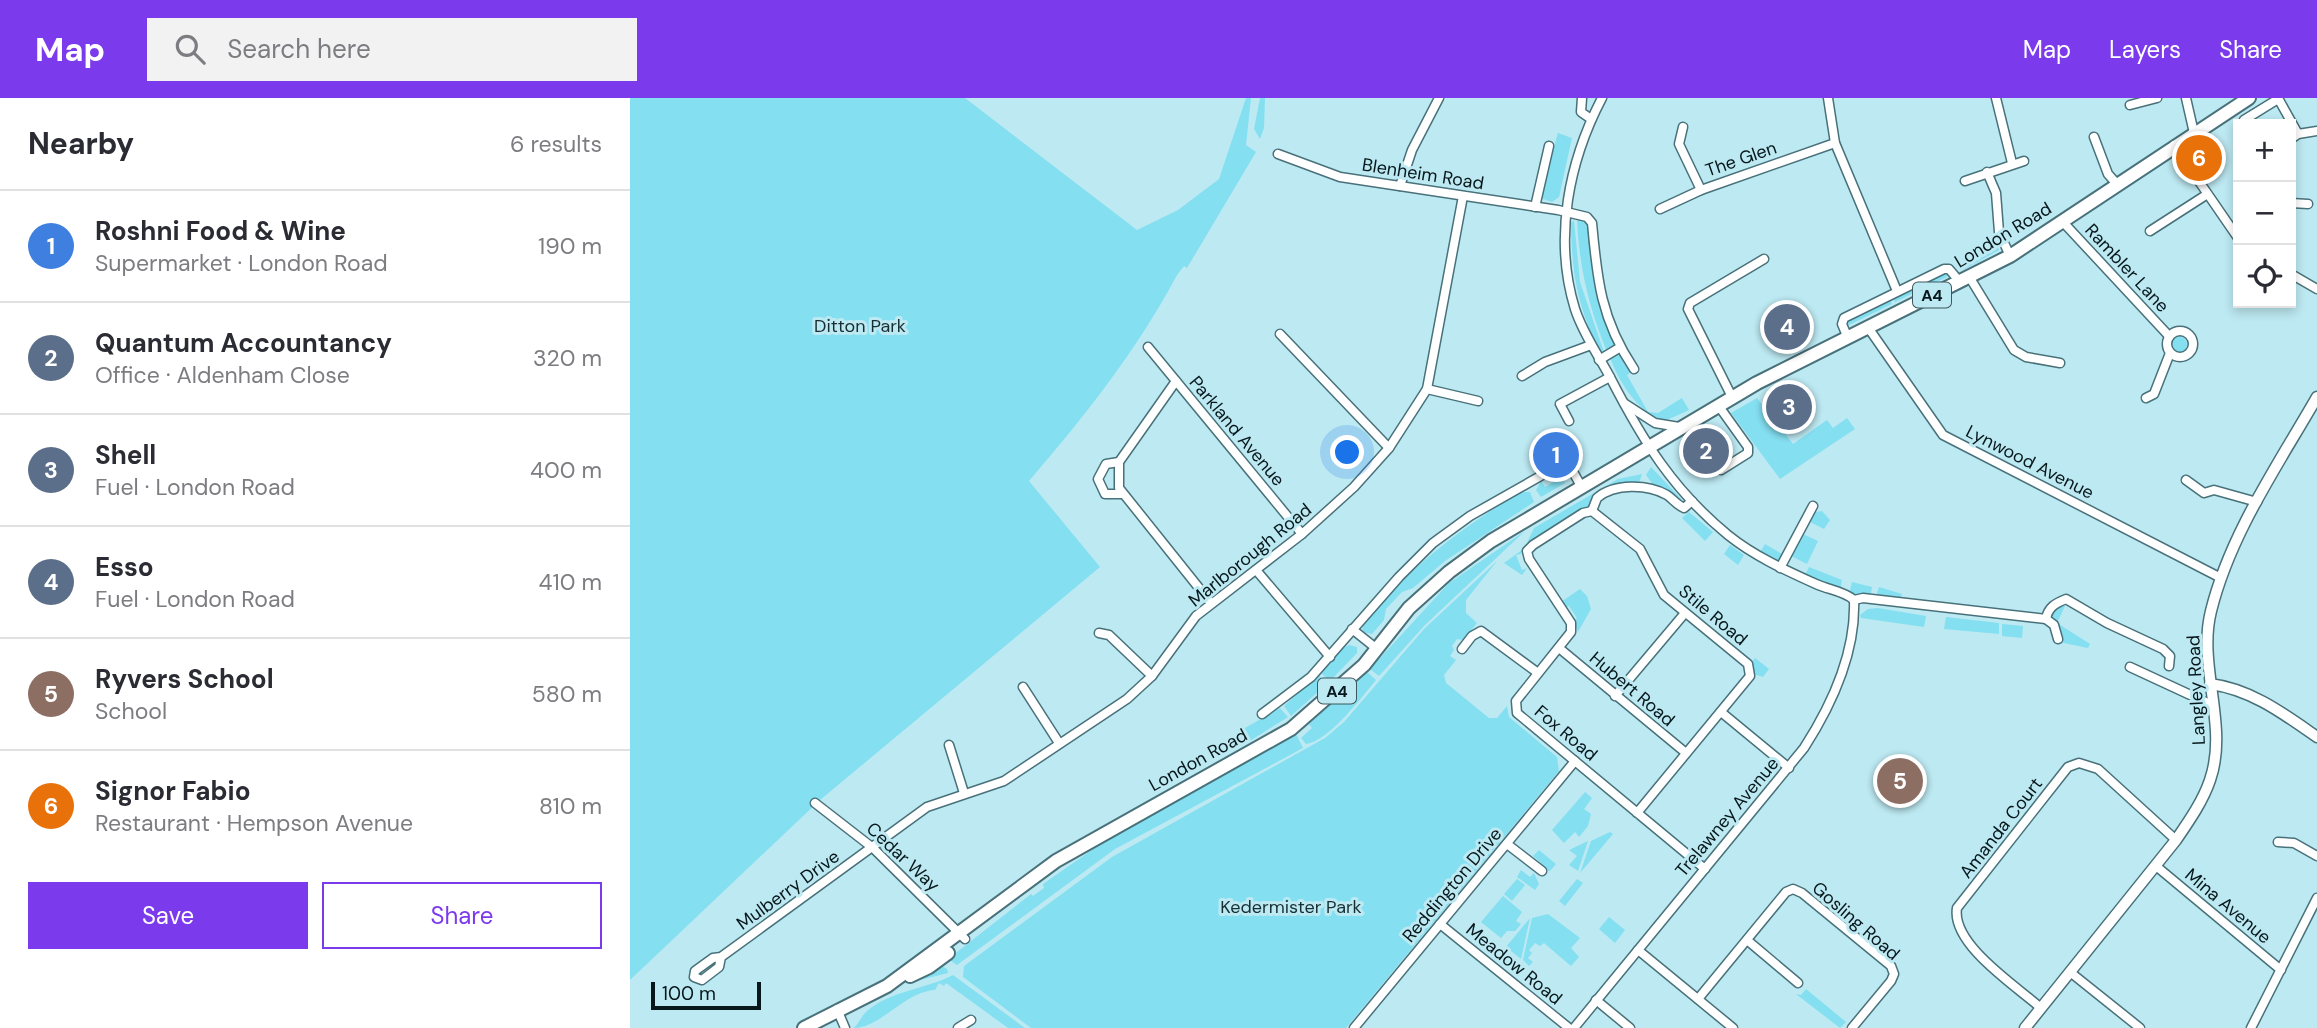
<!DOCTYPE html>
<meta charset="utf-8">
<style>
body{margin:0;font-family:"DM Sans",sans-serif;background:#f2f2f3;color:#2b2b33}
.controls{position:absolute;right:21px;top:21px;display:grid;overflow:hidden;border-radius:0px;box-shadow:0 4px 10px #0003}
.controls button{width:63px;height:63px;display:grid;place-items:center;padding:0;border:0;border-bottom:2px solid #e1e1e2;background:#fff;color:#2b2b33;font:35px sans-serif}
.scale{position:absolute;left:21px;bottom:18px;width:110px;box-sizing:border-box;padding-left:7px;border:4px solid #07171b;border-top:0;font-size:19px;line-height:24px;white-space:nowrap;color:#07171b;-webkit-text-stroke:5px #bde9f2;paint-order:stroke}
.you{position:absolute;left:718px;top:355px;width:24px;height:24px;margin:-18px;border:5px solid #fff;border-radius:50%;background:#1a73e8;box-shadow:0 0 0 10px #1a73e833}
.badge{display:grid;place-items:center;width:46px;height:46px;border-radius:50%;background:#7c3aed;color:#fff;font-size:23px;font-weight:700}
.pin{position:absolute;translate:-50% -50%;border:4px solid #fff;box-shadow:0 2px 7px #0006}
.list{margin:0;padding:0;list-style:none}
h2{display:flex;justify-content:space-between;align-items:center;height:91px;margin:0;padding:0 28px;font-size:30px}
h2 small{font-size:23px;font-weight:400;color:#7c7c81}
.list li{display:grid;grid-template-columns:46px 1fr auto;gap:21px;align-items:center;box-sizing:border-box;height:112px;padding:0 28px;border-top:2px solid #e1e1e2}
.list b{display:block;font-size:26px;white-space:nowrap}
.list p{margin:0;font-size:23px;white-space:nowrap;color:#7c7c81}
.list em{font-size:23px;font-style:normal;color:#7c7c81}
.actions{display:flex;gap:14px;padding:21px 28px}
.actions a{flex:1;padding:16px 0;border:2px solid #7c3aed;border-radius:0px;text-align:center;font-size:24px;color:#7c3aed}
.actions .main{background:#7c3aed;color:#fff}
.icon{flex:none;width:38px;height:38px;fill:none;stroke:currentColor;stroke-width:2;stroke-linecap:round;stroke-linejoin:round}
.map{position:relative;flex:none;width:1687px;height:930px;overflow:hidden}
header{display:flex;align-items:center;gap:42px;box-sizing:border-box;height:98px;padding:0 35px;background:#7c3aed;color:#fff}
header strong{font-size:33px}
nav{display:flex;gap:38px;margin-inline-start:auto;font-size:24px}
.search{width:490px;height:63px;background:#f2f2f3;display:flex;align-items:center;gap:18px;box-sizing:border-box;padding:0 24px;border-radius:0px;color:#7c7c81;font-size:26px}
main{display:flex}
aside{flex:1;background:#fff}
.map>svg:first-child{display:block}
.green{fill:#84dff1}
.lines{fill:none;stroke-linecap:round;stroke-linejoin:round}
.minor-casing{stroke:#48717a;stroke-width:11}
.tertiary-casing{stroke:#48717a;stroke-width:13}
.primary-casing{stroke:#48717a;stroke-width:16}
.minor{stroke:#fff;stroke-width:8}
.tertiary{stroke:#fff;stroke-width:10}
.primary{stroke:#fff;stroke-width:12}
.labels{text-anchor:middle;stroke-width:6;stroke-linejoin:round;paint-order:stroke}
.shield{fill:#bde9f2;stroke:#3e565c;stroke-width:2}
.shield-label{font-size:16px;font-weight:bold;fill:#07171b}
.street-label{font-size:18px;fill:#07171b;stroke:#bde9f2}
.park-label{font-size:18px;fill:#172f34;stroke:#bde9f2}
</style>
<header>
<strong>Map</strong>
<div class="search"><svg class="icon" aria-label="search" viewBox="0 0 24 24"><circle cx="10" cy="10" r="6"/><path d="M15 15l6 6"/></svg>Search here</div>
<nav><a>Map</a><a>Layers</a><a>Share</a></nav>
</header>
<main>
<aside>
<h2>Nearby<small>6 results</small></h2>
<ul class="list">
<li><span class="badge" style="background:#3f7fe0">1</span><div><b>Roshni Food &amp; Wine</b><p>Supermarket · London Road</p></div><em>190 m</em></li>
<li><span class="badge" style="background:#5c6f8a">2</span><div><b>Quantum Accountancy</b><p>Office · Aldenham Close</p></div><em>320 m</em></li>
<li><span class="badge" style="background:#5c6f8a">3</span><div><b>Shell</b><p>Fuel · London Road</p></div><em>400 m</em></li>
<li><span class="badge" style="background:#5c6f8a">4</span><div><b>Esso</b><p>Fuel · London Road</p></div><em>410 m</em></li>
<li><span class="badge" style="background:#8d6e63">5</span><div><b>Ryvers School</b><p>School</p></div><em>580 m</em></li>
<li><span class="badge" style="background:#e8710a">6</span><div><b>Signor Fabio</b><p>Restaurant · Hempson Avenue</p></div><em>810 m</em></li>
</ul>
<div class="actions"><a class="main">Save</a><a>Share</a></div>
</aside>
<div class="map">
<svg width="1687" height="930" viewBox="0 0 1687 930">
<rect width="100%" height="100%" fill="#bde9f2"/>
<g class="green">
<path d="M0 0H335L507 132 548 112 589 81 616 0H621L616 47 626 54 557 170 554 168 547 177C507 252 455 318 399 383L470 469 190 702 0 882Z"/>
<path d="M630 0H635L634 30 630 41 624 31Z"/>
<path d="M928 35 942 40 929 99 922 104 913 101 910 96Z"/>
<path d="M951 120 959 128 986 242 984 249 977 254C959 210 949 169 947 121Z"/>
<path d="M944 122 950 184 974 254 968 252C947 203 942 178 941 125Z"/>
<path d="M1366 146 1369 152 1331 173 1326 169Z"/>
<path d="M1315 175 1318 176 1317 179 1265 204 1263 200Z"/>
<path d="M1259 201 1262 206 1217 228 1219 221Z"/>
<circle cx="1548" cy="247" r="9"/>
<path d="M989 255 995 257 1003 273 997 277 1018 314 1028 315 1052 300 1059 312 1037 322C1011 320 988 283 980 259Z"/>
<path d="M1127 300 1163 346 1197 322 1203 330 1217 320 1225 331 1150 381 1101 315Z"/>
<path d="M1021 369 1054 404 1055 406 1027 392 1016 377Z"/>
<path d="M1012 376 1008 388H996L897 445 904 430 988 381Z"/>
<path d="M932 379 935 385 911 399 906 392 911 383 915 389Z"/>
<path d="M891 394H900L904 404 815 463 783 490 772 494 756 511 754 522 742 536 733 534 732 524C785 467 824 434 891 394Z"/>
<path d="M1192 413 1200 422 1194 431 1178 423 1185 414Z"/>
<path d="M1059 414 1083 434 1075 443 1052 420Z"/>
<path d="M895 433 795 527 749 578 740 571 819 485Z"/>
<path d="M1173 436 1188 443 1177 466 1161 458Z"/>
<path d="M1135 446 1152 456 1150 463 1129 456Z"/>
<path d="M1100 447 1114 457 1108 467 1094 456Z"/>
<path d="M892 452 891 456 886 457 892 472 897 470 892 477 874 465Z"/>
<path d="M867 463 836 502V515L847 525 833 542 827 541 822 548 824 552 820 558 826 562 814 577 816 585 859 620H867L877 608 879 619 927 659 929 673 716 930H401L333 879 334 868 482 759 695 640 714 624 794 531Z"/>
<path d="M1179 469 1212 482 1210 493 1174 479Z"/>
<path d="M1222 484 1242 489 1240 501 1219 496Z"/>
<path d="M1249 489 1272 496 1270 504 1245 501Z"/>
<path d="M950 491 957 498 961 511 948 534 943 523 947 520 939 508 935 510 931 504Z"/>
<path d="M1431 508H1435L1427 525 1460 546 1458 550 1429 544 1424 531 1417 528 1420 518Z"/>
<path d="M1248 510 1296 518 1294 529 1231 520 1230 517 1238 511Z"/>
<path d="M1316 519 1369 525V536L1314 531Z"/>
<path d="M1372 526 1393 528 1392 540 1372 538Z"/>
<path d="M719 547 727 549V555L700 583 691 575 712 550Z"/>
<path d="M1125 560 1139 571 1133 579 1124 576 1119 568Z"/>
<path d="M737 574 746 582C731 600 699 643 676 646L671 640 682 630 679 626Z"/>
<path d="M688 577 698 585 661 618 654 608Z"/>
<path d="M650 610 658 619 615 646 608 634Z"/>
<path d="M666 636 673 650 485 751 327 867 318 861 401 796 403 798 414 790 413 786 482 738Z"/>
<path d="M955 694 962 700 954 711 961 716 958 728 949 739 945 734 934 745 922 732Z"/>
<path d="M980 734 983 736 950 775 961 743Z"/>
<path d="M958 743 948 773 939 767 947 758 939 752Z"/>
<path d="M909 752 926 766 920 773 908 770 911 765 903 758Z"/>
<path d="M891 772 900 779 904 775 909 786 905 792 887 779Z"/>
<path d="M887 781 895 787 882 803 874 796Z"/>
<path d="M947 781 953 785 935 808 929 803Z"/>
<path d="M873 798 892 814 886 823 891 826 885 833H877L871 840 851 824Z"/>
<path d="M918 816 950 840 941 850 949 859 941 868 914 845 910 848 905 845 899 852 902 855 898 860 903 864 899 868 893 862 902 820Z"/>
<path d="M979 819 995 832 985 845 969 831Z"/>
<path d="M900 820 891 861 876 849Z"/>
<path d="M310 867 317 871 318 875 286 883Z"/>
<path d="M323 877 395 930H378L316 885 314 888 309 885 305 892C276 893 250 930 224 930 229 925 232 917 237 913 262 892 297 891 323 877Z"/>
<path d="M1176 891 1216 924 1210 930 1166 896 1171 897Z"/>
</g>
<g class="lines">
<defs>
<g id="minor">
<path d="M952 0 951 14 961 21"/>
<path d="M972 0C939 63 923 140 945 211 953 236 969 258 981 281 1013 343 1043 392 1098 437 1124 458 1155 472 1186 486 1199 492 1214 493 1224 502L1233 500 1416 521"/>
<path d="M1198 0 1205 45 1267 193"/>
<path d="M1366 0 1382 65"/>
<path d="M1556 0 1564 35"/>
<path d="M1648 0 1668 36"/>
<path d="M1500 7 1527 0"/>
<path d="M1614 22 1648 1"/>
<path d="M1053 29 1049 46 1071 92"/>
<path d="M1464 39 1478 76 1486 85"/>
<path d="M1661 41 1668 36 1687 33"/>
<path d="M1544 47 1608 140"/>
<path d="M648 56 710 79 928 112 957 119 962 125C967 181 971 222 1004 271"/>
<path d="M1357 74 1366 95 1369 134 1380 158"/>
<path d="M1335 83 1394 63"/>
<path d="M770 88 782 52 809 0"/>
<path d="M1661 105 1678 106"/>
<path d="M905 109 919 48"/>
<path d="M1030 111 1071 92 1205 45"/>
<path d="M1432 123 1539 238"/>
<path d="M1520 133 1576 97"/>
<path d="M1661 176 1687 191"/>
<path d="M1340 180 1384 252 1396 259 1430 265"/>
<path d="M1237 228 1313 337 1591 480"/>
<circle cx="1550" cy="246" r="13"/>
<path d="M650 236 759 350"/>
<path d="M1217 238 1212 226 1214 220 1314 171H1319L1330 184"/>
<path d="M518 249 672 436"/>
<path d="M969 262 989 250"/>
<path d="M892 278 915 264 961 247"/>
<path d="M546 283 489 364V390L581 505"/>
<path d="M797 291 848 303"/>
<path d="M1102 299 1058 211 1060 205 1134 161"/>
<path d="M1516 300 1524 296 1540 255"/>
<path d="M994 305 1025 325 1049 329"/>
<path d="M1088 307 1118 349V355L1091 372"/>
<path d="M939 323 930 306 980 279"/>
<path d="M489 364 476 366 468 381 475 396H492"/>
<path d="M1556 382 1574 395 1584 392 1627 404"/>
<path d="M962 413 967 400C984 385 1018 386 1037 397 1043 401 1047 407 1054 410L1062 403"/>
<path d="M1150 470 1183 408"/>
<path d="M626 472 700 559"/>
<path d="M722 531 747 551"/>
<path d="M469 535 479 537 522 578"/>
<path d="M1428 541 1424 527 1416 521C1418 509 1426 505 1436 501L1477 525 1533 551 1540 558 1539 568"/>
<path d="M929 550 1056 655"/>
<path d="M832 551 842 538 851 533 908 575"/>
<path d="M1500 569 1582 607"/>
<path d="M393 589 429 645"/>
<path d="M985 598 1055 515"/>
<path d="M1091 614 1159 670"/>
<path d="M632 616 681 579 769 479 803 445 840 418 937 363 951 388"/>
<path d="M319 647 334 695"/>
<path d="M185 705 243 750 335 841"/>
<path d="M1007 715 1120 578 1118 566 1034 497 1010 451 962 413 953 415 903 447 897 453 899 461 941 525V534L886 603 887 615 1075 771"/>
<path d="M1648 744 1664 745 1687 758"/>
<path d="M877 746 912 773"/>
<path d="M1526 768 1651 872"/>
<path d="M810 826 939 930"/>
<path d="M1117 842 1168 885"/>
<path d="M1008 852 1103 930"/>
<path d="M91 859 83 860 65 873 64 879 72 882 89 869 91 859 297 709 374 683 497 601 522 578 566 518 672 436 724 389 759 350 797 291 833 98"/>
<path d="M1440 874 1510 930"/>
<path d="M1068 901 1156 794 1163 791 1172 795 1261 868 1264 876 1261 883 1222 930"/>
<path d="M966 902 1000 930"/>
<path d="M1411 910C1386 888 1321 846 1327 810L1438 669 1449 665 1468 671 1546 742"/>
<path d="M207 911 215 930"/>
<path d="M328 930 341 922"/>
<path d="M724 930 945 663"/>
<path d="M944 930 1174 650C1201 608 1226 554 1224 502"/>
<path d="M1621 930 1687 800"/>
</g>
<g id="tertiary">
<path d="M1580 586C1621 591 1654 616 1687 639"/>
<path d="M1395 930 1546 742C1559 723 1573 703 1580 682 1599 628 1567 568 1581 513 1600 436 1648 367 1687 299"/>
</g>
<g id="primary">
<path d="M280 878 299 869 318 855"/>
<path d="M174 930 257 888 426 763 661 631 734 567 779 510 819 474 861 443 1127 285 1380 158 1619 0"/>
</g>
</defs>
<use href="#minor" class="minor-casing"/>
<use href="#tertiary" class="tertiary-casing"/>
<use href="#primary" class="primary-casing"/>
<use href="#minor" class="minor"/>
<use href="#tertiary" class="tertiary"/>
<use href="#primary" class="primary"/>
</g>
<g class="labels">
<g class="shield">
<rect x="1283" y="184.5" width="38" height="25" rx="5"/>
<rect x="688" y="580.5" width="38" height="25" rx="5"/>
</g>
<g class="shield-label">
<text x="1302" y="203">A4</text>
<text x="707" y="599">A4</text>
</g>
<g class="street-label">
<text transform="translate(1111 61) rotate(-19)" y="6">The Glen</text>
<text transform="translate(793 76) rotate(9)" y="6">Blenheim Road</text>
<text transform="translate(1373 137) rotate(-31)" y="6">London Road</text>
<text transform="translate(1497 170) rotate(47)" y="6">Rambler Lane</text>
<text transform="translate(607 333) rotate(50)" y="6">Parkland Avenue</text>
<text transform="translate(1400 364) rotate(27)" y="6">Lynwood Avenue</text>
<text transform="translate(620 457) rotate(-39)" y="6">Marlborough Road</text>
<text transform="translate(1083 517) rotate(40)" y="6">Stile Road</text>
<text transform="translate(1002 591) rotate(40)" y="6">Hubert Road</text>
<text transform="translate(1566 592) rotate(-93)" y="6">Langley Road</text>
<text transform="translate(936 635) rotate(40)" y="6">Fox Road</text>
<text transform="translate(568 662) rotate(-29)" y="6">London Road</text>
<text transform="translate(1097 719) rotate(-50)" y="6">Trelawney Avenue</text>
<text transform="translate(1371 730) rotate(-52)" y="6">Amanda Court</text>
<text transform="translate(273 759) rotate(43)" y="6">Cedar Way</text>
<text transform="translate(822 787) rotate(-50)" y="6">Reddington Drive</text>
<text transform="translate(158 792) rotate(-36)" y="6">Mulberry Drive</text>
<text transform="translate(1598 808) rotate(40)" y="6">Mina Avenue</text>
<text transform="translate(1226 823) rotate(41)" y="6">Gosling Road</text>
<text transform="translate(884 866) rotate(39)" y="6">Meadow Road</text>
</g>
<g class="park-label">
<text x="230" y="234">Ditton Park</text>
<text x="661" y="815">Kedermister Park</text>
</g>
</g>
</svg>
<div class="controls">
<button>+</button>
<button>−</button>
<button><svg class="icon" aria-label="locate" viewBox="0 0 24 24"><circle cx="12" cy="12" r="6"/><path d="M12 2v4M12 18v4M2 12h4M18 12h4"/></svg></button>
</div>
<div class="scale">100 m</div>
<div class="you"></div>
<div class="pin badge" style="left:926px;top:357px;background:#3f7fe0">1</div>
<div class="pin badge" style="left:1076px;top:353px;background:#5c6f8a">2</div>
<div class="pin badge" style="left:1159px;top:309px;background:#5c6f8a">3</div>
<div class="pin badge" style="left:1157px;top:229px;background:#5c6f8a">4</div>
<div class="pin badge" style="left:1270px;top:683px;background:#8d6e63">5</div>
<div class="pin badge" style="left:1569px;top:60px;background:#e8710a">6</div>
</div>
</main>
